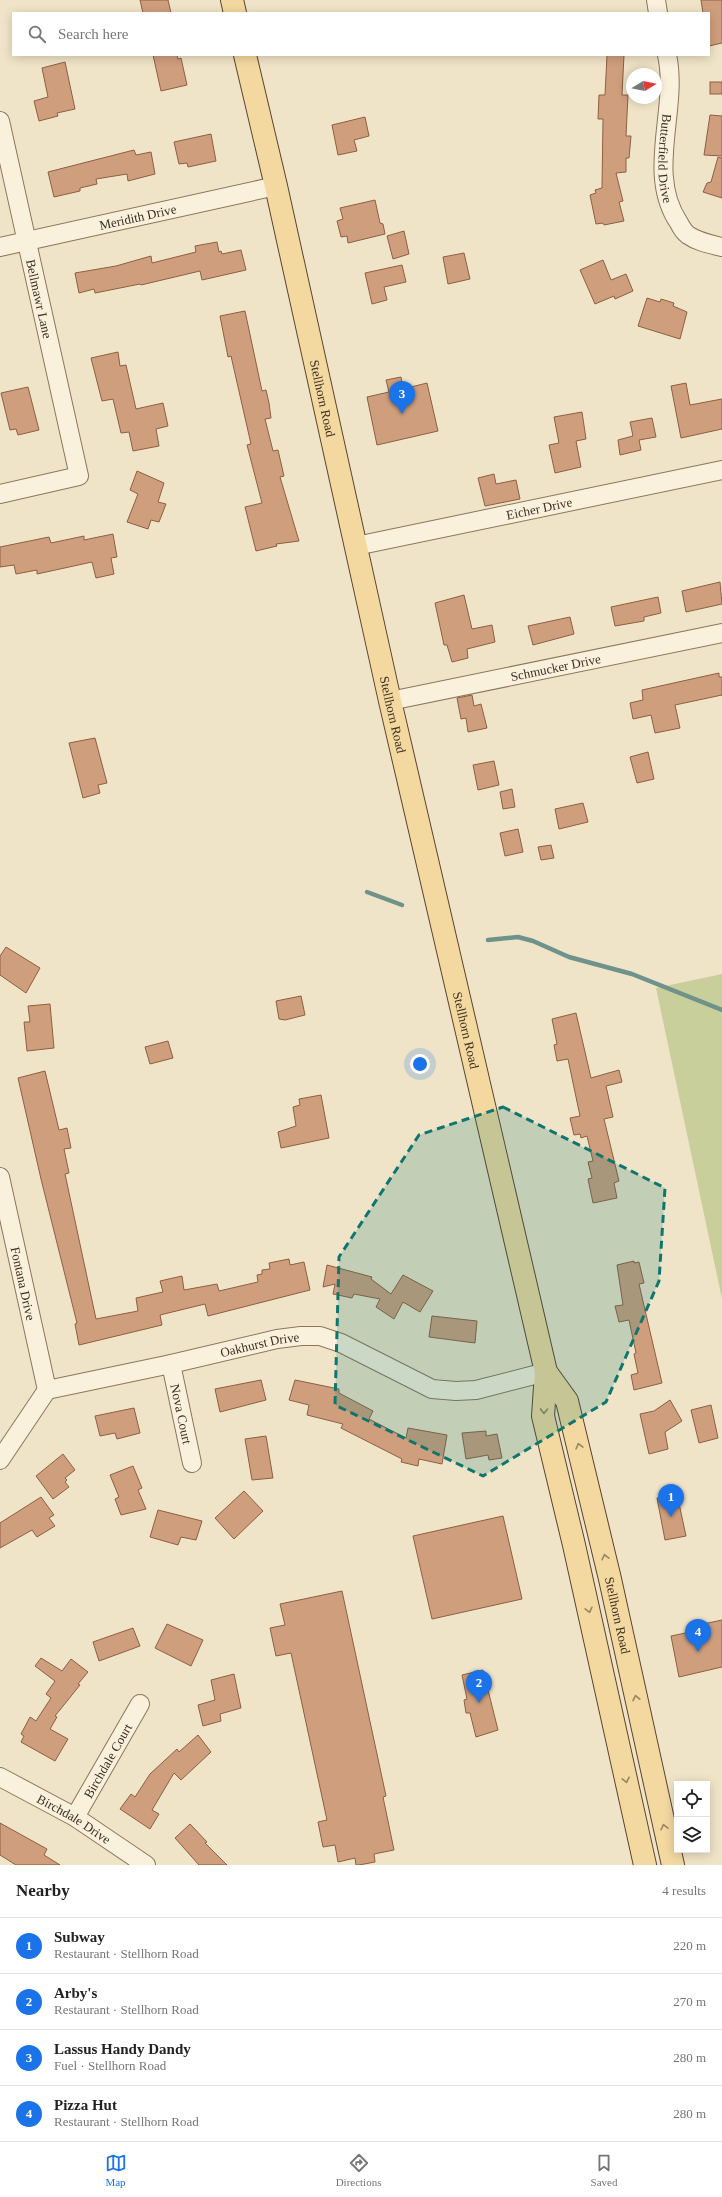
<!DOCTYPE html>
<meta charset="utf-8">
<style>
body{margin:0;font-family:"Times New Roman",serif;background:#f6f6f6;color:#222}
.controls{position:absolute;right:12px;bottom:12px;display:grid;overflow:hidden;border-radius:0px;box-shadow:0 2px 10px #0003}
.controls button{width:36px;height:36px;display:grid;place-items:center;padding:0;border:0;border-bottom:1px solid #e0e0e0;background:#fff;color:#222;font:20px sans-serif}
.compass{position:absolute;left:626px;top:68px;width:36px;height:36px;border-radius:50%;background:#fff;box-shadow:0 2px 10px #0003;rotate:80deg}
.you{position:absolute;left:420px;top:1064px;width:14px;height:14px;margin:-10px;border:3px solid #fff;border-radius:50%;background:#1a73e8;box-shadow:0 0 0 6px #1a73e833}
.badge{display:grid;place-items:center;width:26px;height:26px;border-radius:50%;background:#1a73e8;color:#fff;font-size:13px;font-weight:700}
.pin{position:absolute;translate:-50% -33px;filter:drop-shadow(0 1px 2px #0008)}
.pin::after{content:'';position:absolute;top:21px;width:14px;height:12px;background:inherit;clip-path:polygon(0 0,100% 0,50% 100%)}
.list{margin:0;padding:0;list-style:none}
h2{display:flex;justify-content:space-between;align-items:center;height:52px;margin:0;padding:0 16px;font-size:17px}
h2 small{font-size:13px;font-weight:400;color:#767676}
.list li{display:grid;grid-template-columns:26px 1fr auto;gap:12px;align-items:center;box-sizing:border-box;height:56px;padding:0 16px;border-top:1px solid #e0e0e0}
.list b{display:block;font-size:15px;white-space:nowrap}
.list p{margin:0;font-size:13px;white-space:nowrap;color:#767676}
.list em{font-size:13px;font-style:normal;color:#767676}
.icon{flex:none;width:22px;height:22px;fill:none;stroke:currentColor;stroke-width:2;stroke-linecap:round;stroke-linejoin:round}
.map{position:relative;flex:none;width:722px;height:1865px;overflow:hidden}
.search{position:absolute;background:#fff;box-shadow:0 2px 10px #0003;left:12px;right:12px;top:12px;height:44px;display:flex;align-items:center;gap:10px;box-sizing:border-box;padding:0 14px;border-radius:0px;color:#767676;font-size:15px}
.sheet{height:276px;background:#fff}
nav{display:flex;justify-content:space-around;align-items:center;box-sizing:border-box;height:56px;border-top:1px solid #e0e0e0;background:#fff;font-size:11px;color:#767676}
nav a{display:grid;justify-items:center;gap:2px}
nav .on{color:#1a73e8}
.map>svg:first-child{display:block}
.green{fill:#c9cf9b}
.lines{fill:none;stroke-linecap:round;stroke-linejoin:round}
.stream{stroke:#6f938a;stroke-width:4.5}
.building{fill:#cf9f7d;stroke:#8d5f41}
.minor-casing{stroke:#8d765c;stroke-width:20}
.primary-casing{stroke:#5b4430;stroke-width:24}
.minor{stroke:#faf1dc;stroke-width:18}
.primary{stroke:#f3d9a0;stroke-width:22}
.oneway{stroke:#988460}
.marked{fill:#0f766e;fill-opacity:0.2;stroke:#0f766e;stroke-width:3;stroke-dasharray:8 5;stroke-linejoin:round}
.labels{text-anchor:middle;stroke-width:4;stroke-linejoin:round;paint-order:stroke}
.street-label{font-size:13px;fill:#3d2e20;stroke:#f7eed8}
</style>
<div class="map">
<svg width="722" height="1865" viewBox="0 0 722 1865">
<rect width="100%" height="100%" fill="#f0e4c8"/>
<path class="green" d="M722 974V1299L656 988Z"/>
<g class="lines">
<g class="stream">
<path d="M367 892 402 905"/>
<path d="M488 940 518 937 533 941 569 957 632 974 722 1010"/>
</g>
</g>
<g class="building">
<path d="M140 0H168L171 13H143Z"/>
<path d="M701 0H722V43L709 46V13H703Z"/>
<path d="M153 55H177L178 59 181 58 187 85 161 91Z"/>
<path d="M607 55H624L622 95H628L626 136H631L629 158H626V172L616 173 623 201 619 202 624 221 604 225 603 223 596 224 590 195 596 193 595 190 602 188 603 119H598L599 95H605Z"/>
<path d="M65 62 75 109 57 113 58 116 39 121 34 101 48 97 42 68Z"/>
<rect x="710" y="82" width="12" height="12"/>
<path d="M710 115 722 116V156L704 155Z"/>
<path d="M365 117 369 136 354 140 357 151 338 155 332 125Z"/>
<path d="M211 134 216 161 188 167 187 163 179 164 174 142Z"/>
<path d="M134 150 136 155 151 152 155 174 128 181 127 174 96 179 97 184 80 188V191L54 197 48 172Z"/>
<path d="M718 157 722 158V198L703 192 707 183 711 182Z"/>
<path d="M375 200 380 223 383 224 385 234 348 243 347 236 341 237 337 221 343 219 340 208Z"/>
<path d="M404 231 409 254 393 259 387 236Z"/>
<path d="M217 242 219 252 221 251 222 254 241 250 246 270 202 280 200 271 141 285 140 284 95 293 94 289 79 293 75 273 116 266 151 256 152 263 196 252 195 246Z"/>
<path d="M464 253 470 279 448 284 443 257Z"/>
<path d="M603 260 611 280 626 274 633 291 615 299 614 296 595 304 580 270Z"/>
<path d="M402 265 406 282 384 287 387 300 372 304 365 273Z"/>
<path d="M647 298 660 302 661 299 674 303 673 306 687 312 680 339 638 326Z"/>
<path d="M245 311 262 391 266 390 269 403 271 418 265 419 273 451 278 450 284 476 280 477 299 541 276 544 277 546 256 551 245 507 262 503 247 445 251 444 231 356 228 357 220 316Z"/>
<path d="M118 352 120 366 126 365 136 409 163 403 168 426 156 429 159 446 133 451 129 432 121 433 113 399 102 401 91 358Z"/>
<path d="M401 377 403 389 427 383 438 431 377 445 367 397 389 392 386 380Z"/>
<path d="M686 383 690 405 722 399V429L681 438 671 386Z"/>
<path d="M28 387 39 430 18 435 16 429 10 430 1 393Z"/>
<path d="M582 412 586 439 576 441 581 467 555 473 549 445 559 443 554 417Z"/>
<path d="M652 418 656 437 639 440 641 450 620 455 618 440 633 436 630 422Z"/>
<path d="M137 471 164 483 158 502 166 504 159 522 151 520 148 529 127 522 138 494 130 490Z"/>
<path d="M494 474 496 484 516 480 520 499 485 506 478 478Z"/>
<path d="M113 534 117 557 111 558 114 574 96 578 92 562 37 574V570L16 574 14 565 0 567V547L49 537 51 543 84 536V540Z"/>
<path d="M720 582 722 604 686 612 682 591Z"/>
<path d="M464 595 472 629 492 625 495 642 467 649 468 658 452 662 447 645H444L435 603Z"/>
<path d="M658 597 661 613 644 617V621L615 626 611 607Z"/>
<path d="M570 617 574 634 533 645 528 626Z"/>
<path d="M719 673V677H722V695L675 705 680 728 655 733 651 715 633 719 630 703 643 700 642 690Z"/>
<path d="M472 695 474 706 481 704 487 728 468 732 466 718 461 719 457 698Z"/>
<path d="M95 738 107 783 98 785 100 793 83 798 69 743Z"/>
<path d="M648 752 654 779 637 783 630 757Z"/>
<path d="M494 761 499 785 478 790 473 765Z"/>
<path d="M512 789 515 807 503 809 500 792Z"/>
<path d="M583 803 588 822 559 829 555 809Z"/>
<path d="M518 829 523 852 505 856 500 833Z"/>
<path d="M551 845 554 858 541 860 538 847Z"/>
<path d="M6 947 40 968 26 993 0 975V956Z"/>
<path d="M301 996 305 1015 285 1020 279 1019 276 1001Z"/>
<path d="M50 1004 54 1048 27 1051 24 1022H30L28 1006Z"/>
<path d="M576 1013 591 1078 619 1070 622 1082 606 1086 613 1117 604 1119 619 1181 614 1183 617 1198 593 1203 588 1179 592 1178 588 1162 593 1161 587 1136 581 1138 580 1134 574 1135 570 1118 580 1116 568 1059 557 1061 554 1045 557 1044 552 1019Z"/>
<path d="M168 1041 173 1058 150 1064 145 1047Z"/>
<path d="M45 1071 59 1130 67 1128 71 1148 64 1149 69 1173 65 1174 96 1319 138 1311 136 1298 163 1292 160 1281 182 1276 184 1290 217 1284 219 1291 258 1282 257 1275 262 1274V1270L270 1269 269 1263 289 1259 290 1265 304 1262 310 1290 208 1316 205 1304 160 1315 162 1325 79 1345 75 1324 77 1323 41 1179 18 1078Z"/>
<path d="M321 1095 329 1138 281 1148 278 1132 296 1126 293 1107 300 1105 299 1099Z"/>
<path d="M634 1261V1263L639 1262 644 1283 639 1284 662 1383 634 1390 631 1375 638 1373 634 1354 636 1353 629 1320 619 1322 615 1306 623 1305 617 1265Z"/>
<path d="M327 1265 372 1277 371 1279 391 1294 403 1275 433 1291 420 1312 403 1302 394 1319 376 1307 380 1299 354 1294 352 1298 333 1294 335 1284 323 1287Z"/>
<path d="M432 1316 477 1321 475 1343 429 1337Z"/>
<path d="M261 1380 266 1400 220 1412 215 1389Z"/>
<path d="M295 1380 339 1389V1393L373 1411 369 1419 406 1438 408 1428 447 1435 442 1464 419 1459 418 1466 401 1462 402 1459 341 1428 343 1424 307 1415 309 1405 289 1400Z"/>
<path d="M670 1400 682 1421 665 1432 668 1449 649 1454 640 1414 654 1411Z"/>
<path d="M711 1405 718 1438 699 1443 691 1410Z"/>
<path d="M134 1408 140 1433 117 1439 115 1433 100 1436 95 1416Z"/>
<path d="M486 1431V1436L497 1434 502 1458 489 1460 488 1455 466 1459 462 1433Z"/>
<path d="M266 1436 273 1478 252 1480 245 1439Z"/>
<path d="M63 1454 75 1470 65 1478 67 1480 65 1482 69 1487 53 1499 36 1476Z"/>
<path d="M133 1466 142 1488 138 1490 146 1509 121 1515 115 1499 119 1497 110 1475Z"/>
<path d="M244 1491 263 1511 234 1539 215 1518Z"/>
<path d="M677 1494 686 1536 665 1540 657 1498Z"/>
<path d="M41 1497 54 1515 49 1518 55 1526 37 1537 32 1530 0 1548V1523Z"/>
<path d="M158 1510 202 1521 196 1540 181 1537 178 1545 150 1537Z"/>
<path d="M503 1516 522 1599 432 1619 413 1536Z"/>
<path d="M342 1591 386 1796 383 1797 394 1850 374 1854 375 1862 359 1865H356L355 1858 338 1862 335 1845 323 1847 318 1822 327 1820 291 1653 276 1656 270 1628 285 1625 280 1604Z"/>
<path d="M722 1620V1667L679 1677 671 1636 695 1631 694 1626Z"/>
<path d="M167 1624 203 1640 191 1666 155 1648Z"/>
<path d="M133 1628 140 1646 99 1661 93 1642Z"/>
<path d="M41 1658 62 1671 71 1659 88 1672 78 1684 80 1685 55 1716 57 1717 50 1729 68 1739 55 1761 21 1742 24 1736 21 1734 30 1717 36 1721 51 1698 46 1694 55 1681 35 1666Z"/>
<path d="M483 1670 498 1730 476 1737 470 1713H466L464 1700 467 1699 462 1675Z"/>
<path d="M234 1674 241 1708 220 1714 221 1721 203 1726 198 1705 215 1700 211 1680Z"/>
<path d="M198 1735 211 1752 181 1780 174 1773 152 1810 159 1814 150 1829 120 1809 131 1794 135 1797 150 1774 177 1749 179 1752Z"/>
<path d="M0 1823 47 1849 44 1855 60 1865H16L0 1855Z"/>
<path d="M190 1824 207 1842 205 1843 227 1865H199L175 1838Z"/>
</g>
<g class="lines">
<defs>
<g id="minor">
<path d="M656 0 658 13"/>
<path id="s1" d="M667 55C679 109 645 173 679 223 681 227 684 232 688 235 698 242 710 244 722 247"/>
<path id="s2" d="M0 121 79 476 0 494"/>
<path id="s3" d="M0 247 276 186"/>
<path id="s4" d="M356 546 722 470"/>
<path id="s5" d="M390 701 722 633"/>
<path id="s6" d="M0 1177 47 1390"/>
<path id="s7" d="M171 1364 192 1463"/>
<path id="s8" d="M0 1460 47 1390 171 1364 277 1339 301 1336H320L341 1343 432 1389 456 1391 476 1390 546 1372"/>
<path id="s9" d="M0 1777 75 1817 146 1865"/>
<path id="s10" d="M75 1817 140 1704"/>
</g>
<g id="primary">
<path d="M232 0 235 13"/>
<path id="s11" d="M245 55 276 186 390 701 546 1372 543 1416 574 1545 645 1865"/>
<path id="s12" d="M546 1372 567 1401 610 1579 673 1865"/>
</g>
</defs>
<use href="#minor" class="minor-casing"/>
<use href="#primary" class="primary-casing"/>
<use href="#minor" class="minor"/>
<use href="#primary" class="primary"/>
</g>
<defs><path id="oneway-chevron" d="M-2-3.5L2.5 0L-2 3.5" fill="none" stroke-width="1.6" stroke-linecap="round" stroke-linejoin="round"/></defs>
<g class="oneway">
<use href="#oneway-chevron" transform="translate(544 1411) rotate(91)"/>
<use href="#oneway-chevron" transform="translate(579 1446) rotate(-104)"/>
<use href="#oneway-chevron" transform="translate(605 1557) rotate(-103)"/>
<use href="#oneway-chevron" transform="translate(589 1610) rotate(77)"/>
<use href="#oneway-chevron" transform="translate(636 1698) rotate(-102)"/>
<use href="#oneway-chevron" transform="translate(626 1780) rotate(78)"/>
<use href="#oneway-chevron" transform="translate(664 1827) rotate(-103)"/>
</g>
<path class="marked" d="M503 1107 665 1188 659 1281 606 1402 483 1476 335 1405 339 1257 419 1135Z"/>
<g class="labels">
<g class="street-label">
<text dy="5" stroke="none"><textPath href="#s1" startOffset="104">Butterfield Drive</textPath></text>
<text dy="5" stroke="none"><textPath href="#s3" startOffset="141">Meridith Drive</textPath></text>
<text dy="5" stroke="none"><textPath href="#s2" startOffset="182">Bellmawr Lane</textPath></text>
<text dy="5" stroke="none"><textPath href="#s11" startOffset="352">Stellhorn Road</textPath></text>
<text dy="5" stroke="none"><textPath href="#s4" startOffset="187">Eicher Drive</textPath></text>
<text dy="5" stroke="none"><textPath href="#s5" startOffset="169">Schmucker Drive</textPath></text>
<text dy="5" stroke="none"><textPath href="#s11" startOffset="676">Stellhorn Road</textPath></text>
<text dy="5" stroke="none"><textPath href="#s11" startOffset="1000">Stellhorn Road</textPath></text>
<text dy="5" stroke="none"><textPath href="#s6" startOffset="109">Fontana Drive</textPath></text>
<text dy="5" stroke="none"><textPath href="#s8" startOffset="302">Oakhurst Drive</textPath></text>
<text dy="5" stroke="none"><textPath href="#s7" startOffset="51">Nova Court</textPath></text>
<text dy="5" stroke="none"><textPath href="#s12" startOffset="256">Stellhorn Road</textPath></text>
<text dy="5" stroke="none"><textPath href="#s10" startOffset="65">Birchdale Court</textPath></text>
<text dy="5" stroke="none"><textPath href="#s9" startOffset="85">Birchdale Drive</textPath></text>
</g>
</g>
</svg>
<div class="controls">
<button><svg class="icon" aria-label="locate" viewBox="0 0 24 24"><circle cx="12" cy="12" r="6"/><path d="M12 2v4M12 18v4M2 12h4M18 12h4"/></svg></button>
<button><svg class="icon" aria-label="layers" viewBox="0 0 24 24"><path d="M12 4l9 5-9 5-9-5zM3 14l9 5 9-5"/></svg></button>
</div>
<svg class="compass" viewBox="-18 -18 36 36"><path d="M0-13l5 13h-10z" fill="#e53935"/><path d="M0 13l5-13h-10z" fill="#767676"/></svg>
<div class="you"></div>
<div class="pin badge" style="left:671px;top:1517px">1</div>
<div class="pin badge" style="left:479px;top:1703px">2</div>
<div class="pin badge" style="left:402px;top:414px">3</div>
<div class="pin badge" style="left:698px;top:1652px">4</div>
<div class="search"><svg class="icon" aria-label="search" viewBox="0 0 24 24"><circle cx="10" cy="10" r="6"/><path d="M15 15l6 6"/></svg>Search here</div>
</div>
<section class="sheet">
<h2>Nearby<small>4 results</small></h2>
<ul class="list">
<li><span class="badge">1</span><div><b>Subway</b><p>Restaurant · Stellhorn Road</p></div><em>220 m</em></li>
<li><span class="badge">2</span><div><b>Arby's</b><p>Restaurant · Stellhorn Road</p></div><em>270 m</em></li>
<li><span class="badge">3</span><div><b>Lassus Handy Dandy</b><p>Fuel · Stellhorn Road</p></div><em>280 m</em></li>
<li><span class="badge">4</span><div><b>Pizza Hut</b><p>Restaurant · Stellhorn Road</p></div><em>280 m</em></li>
</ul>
</section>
<nav>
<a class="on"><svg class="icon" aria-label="map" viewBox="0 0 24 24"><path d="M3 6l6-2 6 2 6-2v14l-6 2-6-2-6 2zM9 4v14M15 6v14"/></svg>Map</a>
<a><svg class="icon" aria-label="directions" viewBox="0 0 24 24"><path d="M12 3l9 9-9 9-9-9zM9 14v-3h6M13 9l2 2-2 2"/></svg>Directions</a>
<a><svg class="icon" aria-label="saved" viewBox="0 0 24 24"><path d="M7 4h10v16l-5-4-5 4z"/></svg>Saved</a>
</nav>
